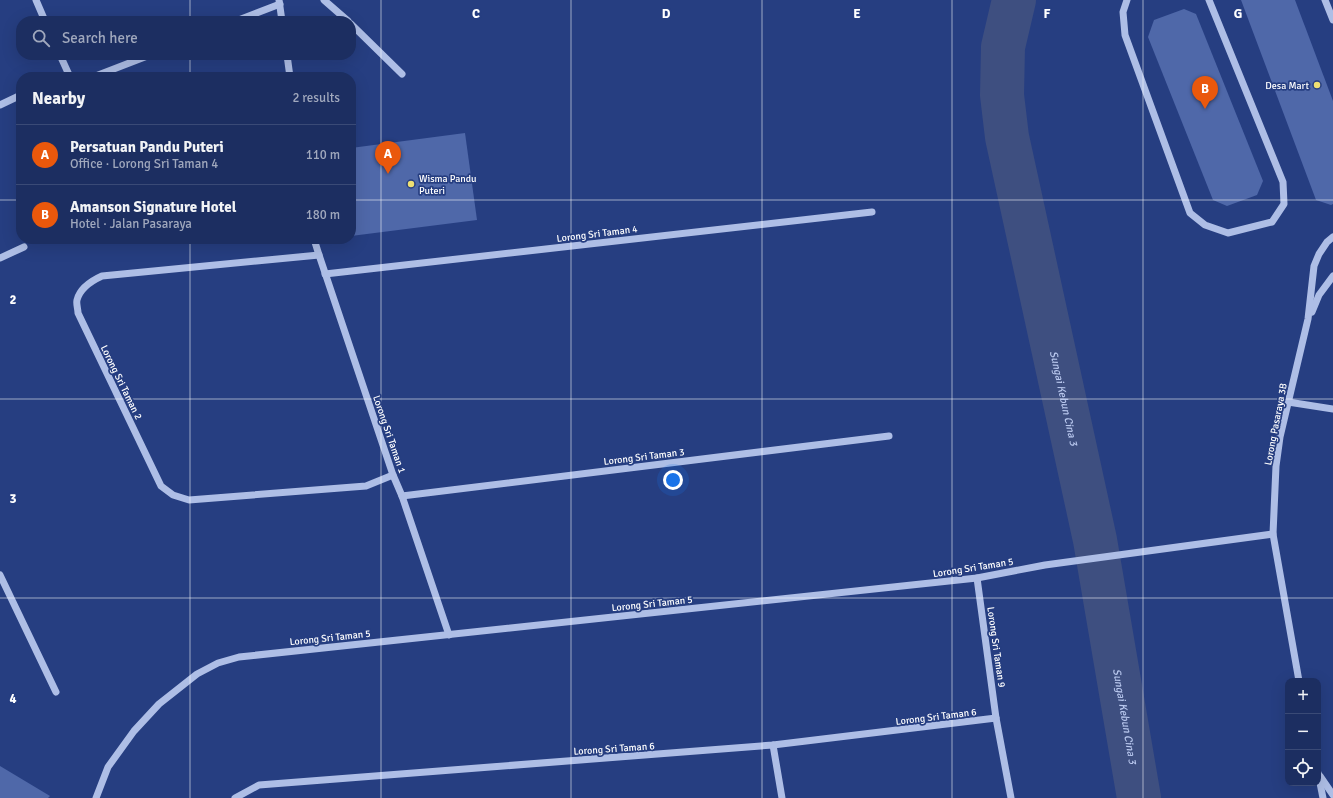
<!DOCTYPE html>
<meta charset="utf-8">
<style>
body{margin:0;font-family:Signika,sans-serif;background:#253667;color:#f1f3f6}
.controls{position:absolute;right:12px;bottom:12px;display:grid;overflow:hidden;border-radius:8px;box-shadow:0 4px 16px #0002}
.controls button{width:36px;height:36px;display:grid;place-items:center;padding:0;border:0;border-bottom:1px solid #3a4a76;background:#1c2e61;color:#f1f3f6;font:20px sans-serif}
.you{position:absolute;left:673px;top:480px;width:14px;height:14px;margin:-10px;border:3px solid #fff;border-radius:50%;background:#1a73e8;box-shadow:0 0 0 6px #1a73e833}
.badge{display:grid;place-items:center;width:26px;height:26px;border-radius:50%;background:#ea580c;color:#fff;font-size:13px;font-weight:700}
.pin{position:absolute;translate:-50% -33px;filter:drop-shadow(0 1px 2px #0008)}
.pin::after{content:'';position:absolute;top:21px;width:14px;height:12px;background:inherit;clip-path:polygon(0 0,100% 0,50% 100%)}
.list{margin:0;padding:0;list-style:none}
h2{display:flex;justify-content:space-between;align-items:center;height:52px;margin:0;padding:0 16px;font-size:17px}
h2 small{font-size:13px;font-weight:400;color:#a0a8bd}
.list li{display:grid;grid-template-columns:26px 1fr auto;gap:12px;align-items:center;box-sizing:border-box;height:60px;padding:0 16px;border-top:1px solid #3a4a76}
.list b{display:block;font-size:15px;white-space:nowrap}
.list p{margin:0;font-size:13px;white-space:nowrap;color:#a0a8bd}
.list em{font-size:13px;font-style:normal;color:#a0a8bd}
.icon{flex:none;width:22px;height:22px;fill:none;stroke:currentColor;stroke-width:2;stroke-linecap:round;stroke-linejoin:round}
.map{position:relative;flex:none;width:1333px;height:798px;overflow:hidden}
.search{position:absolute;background:#1c2e61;box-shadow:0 4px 16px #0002;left:16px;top:16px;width:340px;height:44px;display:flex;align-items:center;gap:10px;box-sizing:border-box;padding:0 14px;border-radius:16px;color:#a0a8bd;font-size:15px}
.panel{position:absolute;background:#1c2e61;box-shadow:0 4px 16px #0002;left:16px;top:72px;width:340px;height:172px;border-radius:16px}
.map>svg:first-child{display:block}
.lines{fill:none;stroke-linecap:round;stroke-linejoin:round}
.river{stroke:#3e4f80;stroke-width:44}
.building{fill:#4f68a9}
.minor{stroke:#aebee6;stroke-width:7}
.grid{fill:none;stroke:#fff;stroke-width:1;stroke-opacity:0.55}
.poi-dot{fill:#efe073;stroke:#263e81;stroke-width:1.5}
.labels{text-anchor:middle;stroke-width:3.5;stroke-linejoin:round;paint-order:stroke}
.poi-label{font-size:10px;fill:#fff;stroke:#263e81;text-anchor:end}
.street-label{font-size:10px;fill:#fff;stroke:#263e81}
.water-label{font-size:11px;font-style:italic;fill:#b9c8ee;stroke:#263e81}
.grid-label{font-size:13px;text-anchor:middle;font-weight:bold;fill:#fff;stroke:#263e81;stroke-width:3.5;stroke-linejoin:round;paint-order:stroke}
</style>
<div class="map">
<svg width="1333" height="798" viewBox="0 0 1333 798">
<rect width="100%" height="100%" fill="#263e81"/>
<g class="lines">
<path class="river" id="s1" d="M1014 0 1003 47 1002 95 1007 137 1095 540 1139 798"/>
</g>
<g class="building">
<path d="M1241 0H1295L1333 101V204L1331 205 1316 200Z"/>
<path d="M1184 9 1196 14 1263 181 1257 195 1227 206 1213 200 1148 37 1154 20Z"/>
<path d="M465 133 477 220 351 236V148Z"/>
<path d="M0 766 50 796 48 798H0Z"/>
</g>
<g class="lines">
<g class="minor">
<path d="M36 0 45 21"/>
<path d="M279 0 282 21"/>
<path d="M324 0 348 21"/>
<path d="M1127 0 1123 12 1125 35 1190 213 1205 225 1228 233 1272 222 1284 204 1283 182 1209 0"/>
<path d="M1325 0 1333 20"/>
<path d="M236 21 280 4"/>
<path d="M351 24 402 74"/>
<path d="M60 55 70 77"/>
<path d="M287 55 290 77"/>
<path d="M93 77 150 55"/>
<path d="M0 105 21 95"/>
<path d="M314 239 319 255 393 475 402 496 449 635"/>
<path d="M319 255 102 276C91 281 80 288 77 300 76 304 78 309 78 313L161 486 173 495 189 500 366 486 393 475"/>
<path d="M0 258 24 247"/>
<path d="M325 274 872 212"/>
<path d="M1312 312 1319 295 1333 276"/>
<path d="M1288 402 1333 409"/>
<path d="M402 496 889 436"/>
<path d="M0 575 56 692"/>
<path d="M977 578 996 718 1011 798"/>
<path d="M1299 681 1273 534 1276 466 1280 437 1308 319 1314 266 1319 254 1327 242 1333 237"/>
<path d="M773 745 782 798"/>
<path d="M1318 773 1323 798"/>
<path d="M1320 776 1333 795"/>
<path d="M96 798 108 767 134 731 159 704 197 674 218 663 239 657 977 578 1045 565 1273 534"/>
<path d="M235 798 259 785 773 745 996 718"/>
</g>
</g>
<path class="grid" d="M190 0V21M381 0V798M571 0V798M762 0V798M952 0V798M1143 0V798M190 55V77M0 200H21M351 200H1333M190 239V798M0 399H1333M0 598H1333"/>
<g class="poi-dot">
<circle cx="1317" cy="85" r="4"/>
<circle cx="411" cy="184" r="4"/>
</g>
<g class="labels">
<g class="poi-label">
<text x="1309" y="89">Desa Mart</text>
<text x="419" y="182" text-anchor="start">Wisma Pandu<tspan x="419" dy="12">Puteri</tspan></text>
</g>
<g class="street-label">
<text transform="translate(597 233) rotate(-7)" y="4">Lorong Sri Taman 4</text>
<text transform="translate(122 382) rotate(64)" y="4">Lorong Sri Taman 2</text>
<text transform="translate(1275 424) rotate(-79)" y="4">Lorong Pasaraya 3B</text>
<text transform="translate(390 434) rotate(71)" y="4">Lorong Sri Taman 1</text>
<text transform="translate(644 456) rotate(-7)" y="4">Lorong Sri Taman 3</text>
<text transform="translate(973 567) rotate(-9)" y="4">Lorong Sri Taman 5</text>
<text transform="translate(652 603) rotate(-6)" y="4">Lorong Sri Taman 5</text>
<text transform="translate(330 637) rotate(-6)" y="4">Lorong Sri Taman 5</text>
<text transform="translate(997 647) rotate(82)" y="4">Lorong Sri Taman 9</text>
<text transform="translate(936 716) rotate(-7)" y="4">Lorong Sri Taman 6</text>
<text transform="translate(614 748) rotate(-4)" y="4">Lorong Sri Taman 6</text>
</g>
<g class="water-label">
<text dy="4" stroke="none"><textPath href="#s1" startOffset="406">Sungai Kebun Cina 3</textPath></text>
<text dy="4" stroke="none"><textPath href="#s1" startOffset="730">Sungai Kebun Cina 3</textPath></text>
</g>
</g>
<g class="grid-label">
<text x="476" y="18">C</text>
<text x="666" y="18">D</text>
<text x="857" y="18">E</text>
<text x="1047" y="18">F</text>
<text x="1238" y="18">G</text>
<text x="13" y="304">2</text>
<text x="13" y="503">3</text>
<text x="13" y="703">4</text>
</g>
</svg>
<div class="controls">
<button>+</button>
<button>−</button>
<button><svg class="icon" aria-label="locate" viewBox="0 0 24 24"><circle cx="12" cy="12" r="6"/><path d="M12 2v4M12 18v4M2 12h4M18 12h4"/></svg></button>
</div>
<div class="you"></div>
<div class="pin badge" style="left:388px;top:174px">A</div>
<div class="pin badge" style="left:1205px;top:109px">B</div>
<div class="search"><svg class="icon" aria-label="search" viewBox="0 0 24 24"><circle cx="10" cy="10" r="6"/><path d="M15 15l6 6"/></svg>Search here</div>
<section class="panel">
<h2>Nearby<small>2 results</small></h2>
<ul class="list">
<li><span class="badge">A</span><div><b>Persatuan Pandu Puteri</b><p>Office · Lorong Sri Taman 4</p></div><em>110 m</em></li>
<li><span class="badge">B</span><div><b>Amanson Signature Hotel</b><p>Hotel · Jalan Pasaraya</p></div><em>180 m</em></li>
</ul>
</section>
</div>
